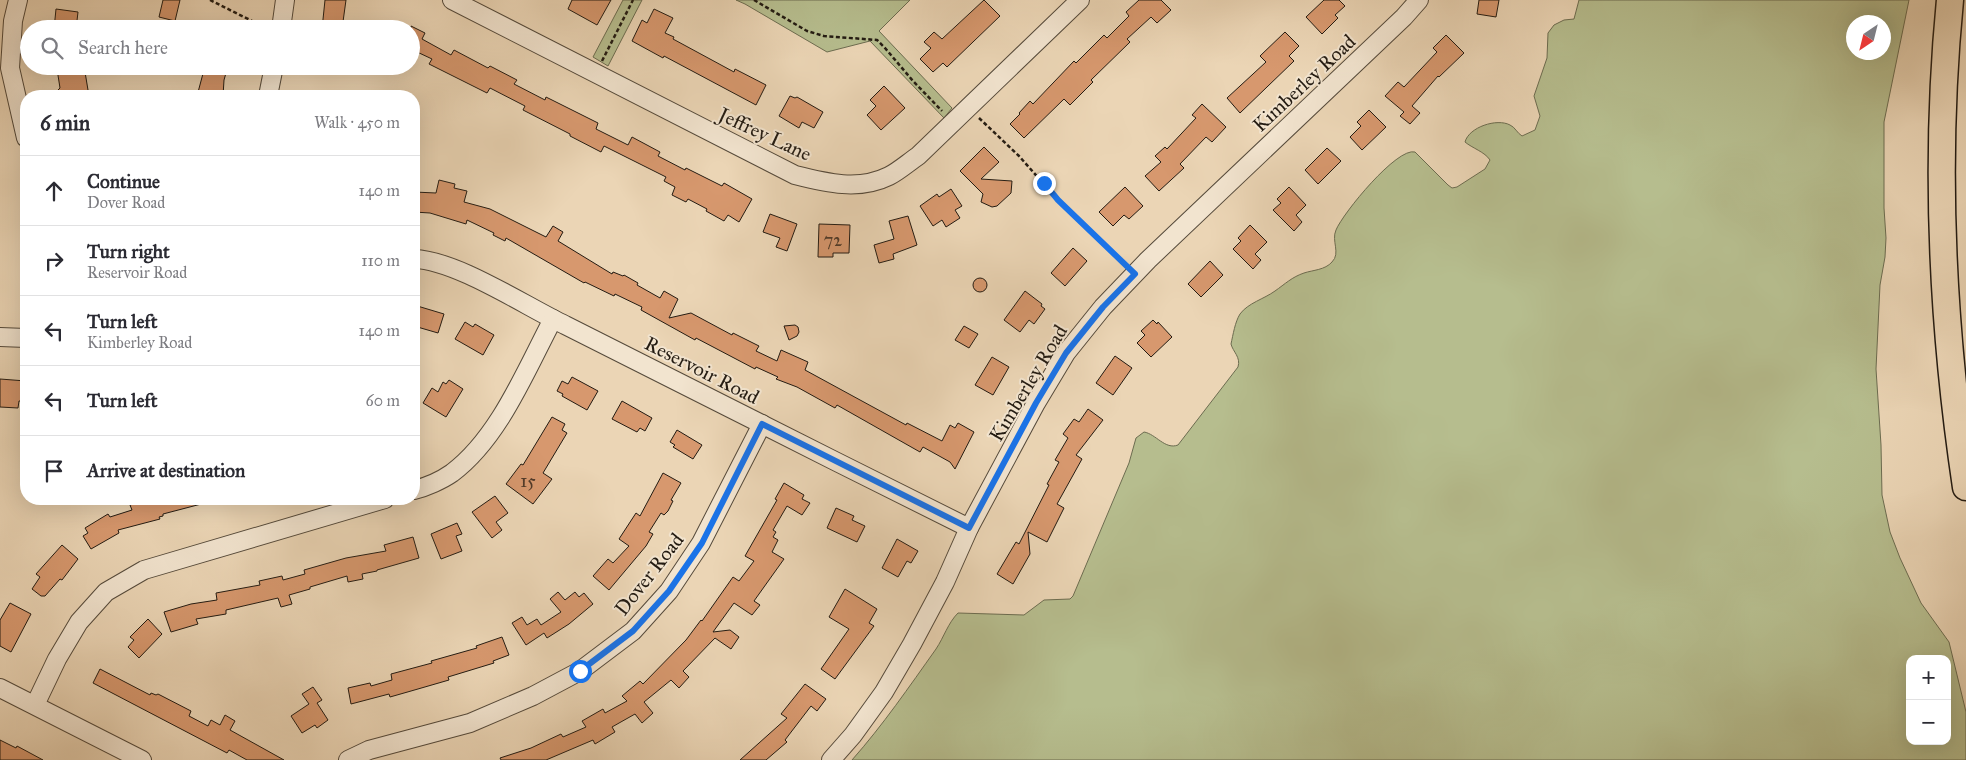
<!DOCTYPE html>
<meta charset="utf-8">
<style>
body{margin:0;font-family:"IM FELL Great Primer",serif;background:#f2f2f3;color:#2b2b33}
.controls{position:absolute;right:15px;bottom:15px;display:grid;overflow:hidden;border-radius:10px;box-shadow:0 5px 20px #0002}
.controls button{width:45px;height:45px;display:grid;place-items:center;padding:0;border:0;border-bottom:1px solid #e1e1e2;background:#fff;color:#2b2b33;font:25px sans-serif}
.compass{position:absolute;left:1846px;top:15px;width:45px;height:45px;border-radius:50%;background:#fff;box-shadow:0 5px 20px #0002;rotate:215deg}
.stop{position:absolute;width:15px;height:15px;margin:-11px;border:4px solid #1a73e8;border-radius:50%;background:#fff}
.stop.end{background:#1a73e8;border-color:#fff;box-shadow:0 1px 5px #0008}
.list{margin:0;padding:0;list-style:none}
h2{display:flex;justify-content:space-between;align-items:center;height:65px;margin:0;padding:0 20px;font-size:21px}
h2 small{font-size:16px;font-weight:400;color:#7c7c81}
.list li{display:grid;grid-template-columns:32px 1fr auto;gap:15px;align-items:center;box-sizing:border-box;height:70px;padding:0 20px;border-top:1px solid #e1e1e2}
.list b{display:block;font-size:19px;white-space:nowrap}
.list p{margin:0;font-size:16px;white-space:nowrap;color:#7c7c81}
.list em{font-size:16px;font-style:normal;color:#7c7c81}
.icon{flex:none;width:28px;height:28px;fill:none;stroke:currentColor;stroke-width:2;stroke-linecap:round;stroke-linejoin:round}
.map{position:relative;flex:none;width:1966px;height:760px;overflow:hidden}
.search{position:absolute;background:#fff;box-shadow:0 5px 20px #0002;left:20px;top:20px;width:400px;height:55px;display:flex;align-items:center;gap:12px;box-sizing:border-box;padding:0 18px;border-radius:28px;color:#7c7c81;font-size:19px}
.panel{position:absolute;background:#fff;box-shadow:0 5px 20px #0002;left:20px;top:90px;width:400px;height:415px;border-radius:20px}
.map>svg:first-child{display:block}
.green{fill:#b6bd8e;stroke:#6c6c50;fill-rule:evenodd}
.building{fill:#d7986e;stroke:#231b12}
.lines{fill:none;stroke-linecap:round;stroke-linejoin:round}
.minor-casing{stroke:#554a3b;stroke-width:20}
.highway-casing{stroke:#231b12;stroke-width:29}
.path{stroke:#231b12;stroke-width:2.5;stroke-dasharray:4 2.5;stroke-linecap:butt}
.minor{stroke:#f2e4cf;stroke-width:18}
.highway{stroke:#ebd5b5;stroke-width:26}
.route{stroke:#1a73e8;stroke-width:6}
.labels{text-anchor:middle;stroke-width:4;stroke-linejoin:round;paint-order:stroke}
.number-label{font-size:18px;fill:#503a29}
.street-label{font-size:20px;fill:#231b12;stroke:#f2e4cf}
</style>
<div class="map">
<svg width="1966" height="760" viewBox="0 0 1966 760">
<rect width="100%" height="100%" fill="#ebd5b5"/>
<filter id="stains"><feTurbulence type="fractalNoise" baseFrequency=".004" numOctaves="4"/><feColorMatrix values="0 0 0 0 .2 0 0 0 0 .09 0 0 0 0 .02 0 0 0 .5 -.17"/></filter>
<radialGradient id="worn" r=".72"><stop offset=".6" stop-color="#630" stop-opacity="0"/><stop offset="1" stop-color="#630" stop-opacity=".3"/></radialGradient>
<g class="green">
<path d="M623 0H642L608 66 593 57Z"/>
<path d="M736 0H910L879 31 952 108 944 118 870 41 827 52 745 4Z"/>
<path d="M1579 0H1909L1884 122V208L1886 238 1885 257 1880 285 1876 369 1881 445 1882 495 1890 532 1900 558 1921 603 1949 642 1966 712V760H852C883 725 909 687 936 649 944 637 948 623 958 613L1024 615 1044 600 1070 599 1073 596 1129 463 1136 438 1144 432C1156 434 1165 450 1178 445L1238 367C1241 357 1233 352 1231 344 1233 335 1235 322 1240 314 1248 303 1264 299 1275 291 1285 284 1292 277 1304 273 1313 270 1325 270 1332 262 1341 253 1331 241 1336 230 1343 213 1397 147 1415 152L1448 185 1452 188 1457 187 1485 169 1490 160C1485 152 1472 148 1465 142 1469 127 1497 118 1510 125 1515 127 1517 133 1522 136L1535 130 1540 116 1534 96 1547 58 1548 33 1554 25 1564 20 1574 19ZM1884 22V52H1854V22ZM1910 659H1947V741H1910Z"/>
</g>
<g class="building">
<path d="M163 0H180L175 21 159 17Z"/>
<path d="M325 0H346L342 29H322Z"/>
<path d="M572 0H611L597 25 568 9Z"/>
<path d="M984 0 1000 16 947 67 943 63 933 72 920 59 931 48 924 42 934 32 942 39Z"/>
<path d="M1139 0H1161L1171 10 1157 23 1151 17 1127 39 1130 42 1091 80 1093 82 1070 105 1064 99 1024 138 1010 124 1020 114 1019 113 1030 101 1033 104 1074 61 1076 63 1104 35 1107 38 1129 16 1126 12Z"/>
<path d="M1324 0H1339L1345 6 1335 15 1338 18 1322 34 1306 17Z"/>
<path d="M1479 0H1499L1496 17 1477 14Z"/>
<path d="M56 9 78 12 76 29H54Z"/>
<path d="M654 9 673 18 665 33 674 37 673 39 734 72 735 69 766 85 756 105 664 56 663 58 632 41 642 20 647 23Z"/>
<path d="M411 26 425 33 422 39 451 55 454 50 488 68 490 66 517 80 514 84 545 100 546 97 598 123 596 129 628 145 632 137 660 152 658 156 685 170 686 168 722 186 724 183 752 199 739 222 728 215 724 221 706 211 707 209 688 199 686 202 672 195 675 187 664 181 666 177 604 146 601 152 570 136V134L523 110 525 106 490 88 487 93 429 64 432 59 415 51 411 59Z"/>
<path d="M1285 32 1299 46 1289 56 1294 61 1240 113 1227 98 1266 62 1260 56Z"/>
<path d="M1446 35 1464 53 1439 77 1438 76 1412 106 1420 113 1410 124 1400 116 1404 112 1385 96 1398 82 1404 87 1437 52 1433 48Z"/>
<path d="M65 66H84L89 96H52L60 88 57 69Z"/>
<path d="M205 66H228L224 80 223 96H197Z"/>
<path d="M884 86 905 108 881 130 867 115 876 106 870 100Z"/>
<path d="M790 96 795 98 797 97 823 112 814 128 802 122 799 128 779 116Z"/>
<path d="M1202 104 1226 127 1212 142 1206 137 1180 164 1184 168 1159 191 1145 176 1161 162 1155 156 1165 147 1167 149 1196 118 1192 115Z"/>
<path d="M1369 110 1386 127 1362 150 1350 137 1361 126 1357 122Z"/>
<path d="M984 147 999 162 981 179 1012 181 1011 193 997 206 992 207 981 202 983 194 960 171Z"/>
<path d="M1327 148 1341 161 1318 184 1305 170Z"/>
<path d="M439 180 455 184 454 188 467 191 464 202 490 209 546 237 553 226 563 232 558 241 612 274 613 272 623 276 624 275 638 283 637 285 660 298 664 291 678 299 669 318 691 313 732 335 733 333 759 346 756 351 777 361 781 350 808 362 805 370 906 425 907 423 942 441 950 425 955 428 958 423 974 432 955 469 950 462 923 447 920 452 837 405 835 408 797 387 776 379 778 377 756 367 755 369 696 338 695 340 641 310 642 307 615 294 614 296 585 282 584 283 506 238 505 241 493 235 494 233 467 220 466 224 430 213 414 212V192L436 193Z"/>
<path d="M1125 187 1143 206 1129 219 1124 215 1113 226 1099 212Z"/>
<path d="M1289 187 1306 205 1296 215 1302 222 1294 231 1273 210 1281 203 1277 199Z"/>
<path d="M951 189 962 206 955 210 960 218 946 227 942 220 933 226 920 206 937 194 939 197Z"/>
<path d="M770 214 797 224 787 251 776 247 780 238 763 232Z"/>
<path d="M908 216 917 245 893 254 894 259 879 263 874 245 894 239 889 221Z"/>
<path d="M819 224 850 225 849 253H833V257H818Z"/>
<path d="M1250 225 1267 242 1255 254 1261 260 1253 269 1233 249 1241 241 1238 238Z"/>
<path d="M1073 248 1087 261 1065 286 1051 273Z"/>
<path d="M1210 261 1223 275 1201 297 1188 284Z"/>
<circle cx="980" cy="285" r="7"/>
<path d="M1025 291 1042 304 1041 306 1045 309 1034 324 1029 320 1020 332 1004 320Z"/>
<path d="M414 305 444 314 438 333 414 326Z"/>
<path d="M1153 320 1157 324 1158 322 1172 337 1151 357 1137 343 1145 335 1141 331Z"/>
<path d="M465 322 473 327 475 324 494 335 483 355 455 339Z"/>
<path d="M795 325 798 327 799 332 797 336 789 340 784 326Z"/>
<path d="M964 326 978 334 969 348 955 340Z"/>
<path d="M1115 356 1132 368 1113 395 1096 383Z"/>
<path d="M992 357 1009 367 993 395 975 385Z"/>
<path d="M572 377 598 391 587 410 562 396 563 394 557 391 562 381 568 384Z"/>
<path d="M0 379 26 381V401H19L18 408 0 407Z"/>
<path d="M449 380 463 389 446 417 423 403 432 388 438 392 443 382 446 384Z"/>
<path d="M622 401 652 418 645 431 640 428 637 432 612 419Z"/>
<path d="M1088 409 1103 420 1076 455 1082 459 1057 504 1064 508 1047 542 1028 532 1030 554 1013 584 997 574 1016 542 1019 544 1049 485 1047 484 1059 462 1055 460 1068 438 1063 434 1074 419 1079 422Z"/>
<path d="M552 417 565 424 562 430 567 433 543 473 552 479 533 504 506 484 521 464 523 465Z"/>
<path d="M677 430 702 445 693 459 673 447 675 445 670 442Z"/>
<path d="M663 473 681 483 671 500 673 501 668 511 664 515 661 513 649 532 653 534 646 546 609 590 593 576 608 559 613 563 629 546 619 539 636 513 640 516Z"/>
<path d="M784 483 804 495 802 499 810 503 802 515 787 506 773 530 776 532 773 537 778 540 772 552 784 559 754 601 760 605 752 615 734 603 713 632 730 630 739 637 731 649 715 638 683 671 689 677 679 688 671 680 644 702 653 713 642 723 635 714 612 727 615 732 595 744 593 740 546 760H501L500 758 531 748 561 734 563 737 586 727 582 721 603 709 605 713 627 701 622 696 640 681 643 684 686 640 701 620 702 621 733 577 739 581 754 561 745 556 777 500 775 499Z"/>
<path d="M495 496 508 513 496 522 502 530 492 538 472 512Z"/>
<path d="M150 499H205V503L163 514V516L159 517 160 519 118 530 119 533 91 549 83 536 88 533 85 528 108 514 110 517 132 510 130 505Z"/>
<path d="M836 508 854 516 852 520 865 526 857 542 827 528Z"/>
<path d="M457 523 462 534 456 536 462 551 441 559 431 534Z"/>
<path d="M413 537 419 558 377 570V571L362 574 363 579 348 582 347 576 310 587V589L289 595 292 604 281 607 278 598 226 610V614L196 619 198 624 171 632 164 612 191 604 217 600 216 593 260 585 259 581 282 576 283 580 305 574 304 570 346 558 386 551 384 545Z"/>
<path d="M897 539 918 551 911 563 907 561 898 577 882 568Z"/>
<path d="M62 545 78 559 62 580 60 579 45 596H41L32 589 40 577 36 574Z"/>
<path d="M845 589 877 609 869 623 874 626 835 679 821 669 849 629 829 617Z"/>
<path d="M558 592 565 600 575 592 579 597 584 593 593 604 569 624 547 638 544 633 526 645 512 623 522 617 527 625 537 619 541 625 561 612 550 599Z"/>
<path d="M10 603 31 614 11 652 0 646V620Z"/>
<path d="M148 619 162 634 139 658 128 647 134 640 130 637Z"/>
<path d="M502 637 509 655 493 661 494 663 448 677 449 680 411 691 390 697 389 694 351 704 348 688 370 683 371 686 392 680 391 674 432 663 431 661 477 648 476 646Z"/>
<path d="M100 669 150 695 151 693 156 695 158 694 191 711 189 716 208 726 211 720 220 725 225 715 235 721 230 730 284 760H247L229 750 227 753 93 683Z"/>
<path d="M805 684 826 699 817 711 811 706 785 740 787 742 766 760H740L787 718 781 714Z"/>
<path d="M313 687 322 700 317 703 328 720 317 728 315 725 302 733 291 716 309 704 302 694Z"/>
<path d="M0 740 16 748 17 746 43 760H0Z"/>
</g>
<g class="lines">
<defs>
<g id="minor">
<path d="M18 0 13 21 10 68 26 138"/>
<path d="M452 0 795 175C827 183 859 191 889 176 899 171 909 162 918 156L1080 0"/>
<path d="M281 29 285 0"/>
<path d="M268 96 274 66"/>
<path d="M414 259C456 260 525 306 565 325 700 393 834 461 969 528"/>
<path d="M0 337 26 338"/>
<path d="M414 490C426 487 442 480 452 473 499 438 526 370 553 319"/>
<path d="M0 688 142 760"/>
<path d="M35 705 57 659 79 622 106 592 144 570 385 499"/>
<path d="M348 760 369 750 470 723 533 696 580 671 633 631 669 591 701 543 762 424"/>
<path d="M831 760 853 735 884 692 912 644 945 582 969 528 1036 403 1066 353 1103 307 1148 260 1404 17 1419 0"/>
</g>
<path id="highway" d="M1950 0C1934 163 1942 326 1966 487"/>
</defs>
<use href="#minor" class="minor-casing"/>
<use href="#highway" class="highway-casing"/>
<g class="path">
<path d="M210 0 266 28"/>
<path d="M754 0 807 31 824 36 877 40 885 48 913 81 942 111"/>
<path d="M602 61 633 0"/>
<path d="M979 118 1019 156 1058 200 1125 264"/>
</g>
<use href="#minor" class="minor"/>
<use href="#highway" class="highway"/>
</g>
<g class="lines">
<path class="route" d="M580 671 633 631 669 591 702 543 762 424 969 528 1036 403 1066 353 1103 307 1135 274 1058 200 1044 183"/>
</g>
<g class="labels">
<g class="number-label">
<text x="833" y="246">72</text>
<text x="528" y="487">15</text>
</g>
<g class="street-label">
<text transform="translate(1304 83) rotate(-43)" y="7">Kimberley Road</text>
<text transform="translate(765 134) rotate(25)" y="7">Jeffrey Lane</text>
<text transform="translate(702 370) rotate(27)" y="7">Reservoir Road</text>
<text transform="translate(1028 383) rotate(-59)" y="7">Kimberley Road</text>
<text transform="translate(649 574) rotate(-52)" y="7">Dover Road</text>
</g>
</g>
<rect width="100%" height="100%" filter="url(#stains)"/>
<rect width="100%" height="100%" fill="url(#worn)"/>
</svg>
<div class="controls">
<button>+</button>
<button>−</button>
</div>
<svg class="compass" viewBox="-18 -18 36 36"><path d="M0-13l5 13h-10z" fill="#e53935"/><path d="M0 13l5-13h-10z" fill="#7c7c81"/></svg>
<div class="stop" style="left:580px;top:671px"></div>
<div class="stop end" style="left:1044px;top:183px"></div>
<div class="search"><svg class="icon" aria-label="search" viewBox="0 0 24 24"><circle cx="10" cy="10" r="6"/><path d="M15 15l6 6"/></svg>Search here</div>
<section class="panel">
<h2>6 min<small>Walk · 450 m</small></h2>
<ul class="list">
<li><svg class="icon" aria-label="ahead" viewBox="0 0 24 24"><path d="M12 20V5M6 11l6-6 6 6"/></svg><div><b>Continue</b><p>Dover Road</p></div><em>140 m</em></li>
<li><svg class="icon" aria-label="right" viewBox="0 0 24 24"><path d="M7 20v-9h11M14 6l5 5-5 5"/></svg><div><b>Turn right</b><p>Reservoir Road</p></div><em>110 m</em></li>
<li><svg class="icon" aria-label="left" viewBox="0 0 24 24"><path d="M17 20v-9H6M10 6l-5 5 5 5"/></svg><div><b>Turn left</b><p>Kimberley Road</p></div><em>140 m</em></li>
<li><svg class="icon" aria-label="left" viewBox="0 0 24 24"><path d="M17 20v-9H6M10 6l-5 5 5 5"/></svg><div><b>Turn left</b></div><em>60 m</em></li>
<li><svg class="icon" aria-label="arrive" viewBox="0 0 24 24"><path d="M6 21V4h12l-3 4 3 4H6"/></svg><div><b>Arrive at destination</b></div></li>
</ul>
</section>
</div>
